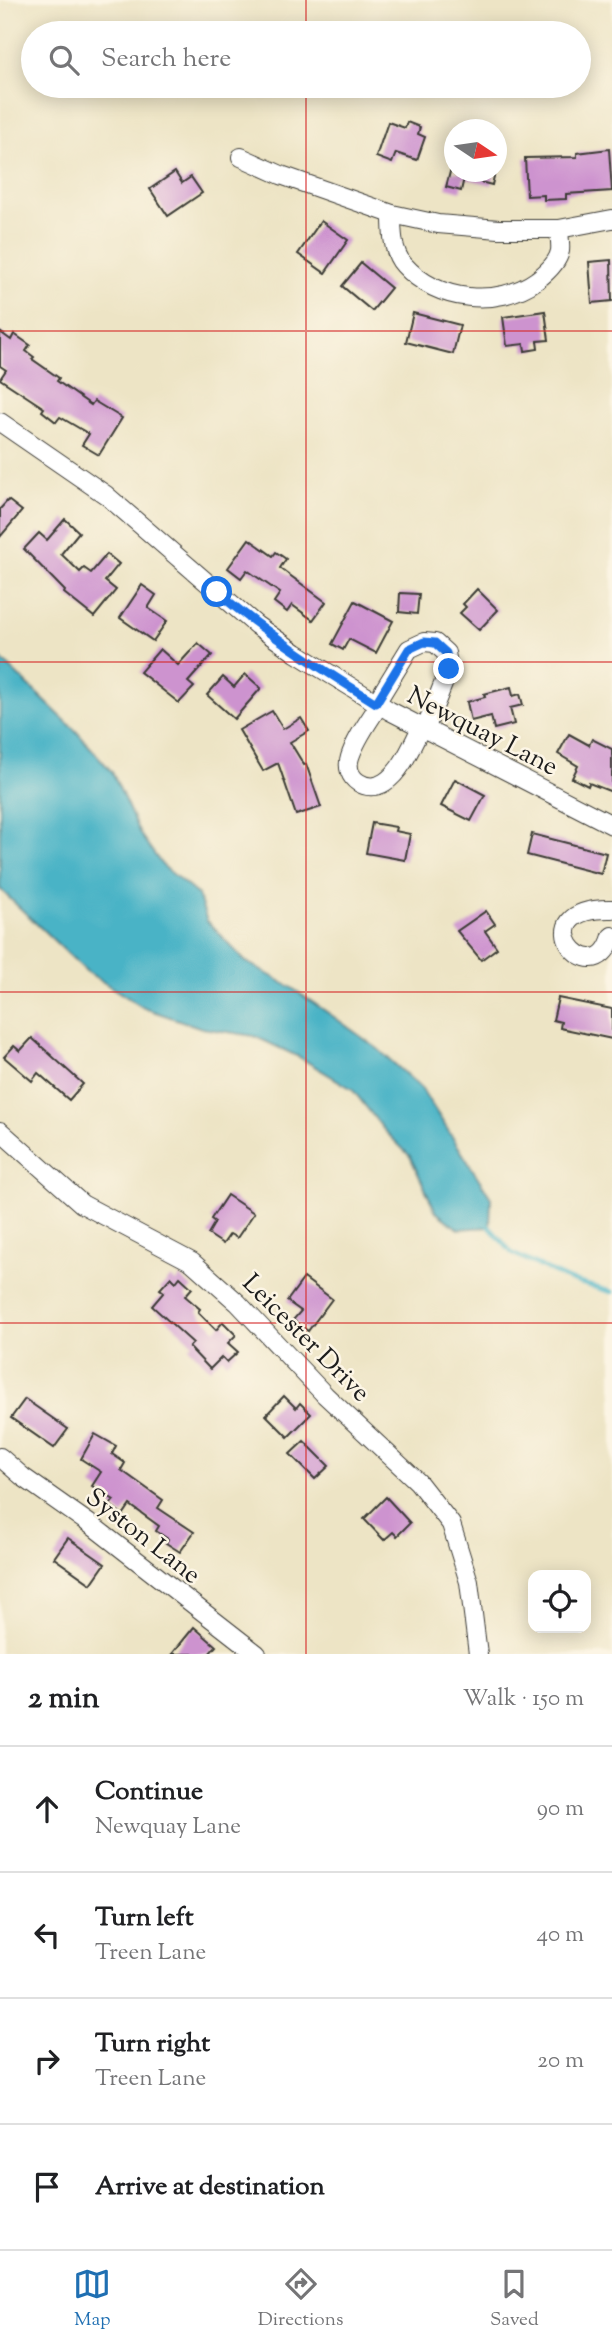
<!DOCTYPE html>
<meta charset="utf-8">
<style>
body{margin:0;font-family:"Sorts Mill Goudy",serif;background:#f6f6f6;color:#202124}
.controls{position:absolute;right:21px;bottom:21px;display:grid;overflow:hidden;border-radius:14px;box-shadow:0 4px 18px #0003}
.controls button{width:63px;height:63px;display:grid;place-items:center;padding:0;border:0;border-bottom:2px solid #e0e0e0;background:#fff;color:#202124;font:35px sans-serif}
.compass{position:absolute;left:444px;top:119px;width:63px;height:63px;border-radius:50%;background:#fff;box-shadow:0 4px 18px #0003;rotate:103deg}
.stop{position:absolute;width:21px;height:21px;margin:-16px;border:5px solid #1a73e8;border-radius:50%;background:#fff}
.stop.end{background:#1a73e8;border-color:#fff;box-shadow:0 2px 7px #0008}
.list{margin:0;padding:0;list-style:none}
h2{display:flex;justify-content:space-between;align-items:center;height:91px;margin:0;padding:0 28px;font-size:30px}
h2 small{font-size:23px;font-weight:400;color:#757577}
.list li{display:grid;grid-template-columns:46px 1fr auto;gap:21px;align-items:center;box-sizing:border-box;height:126px;padding:0 28px;border-top:2px solid #e0e0e0}
.list b{display:block;font-size:26px;white-space:nowrap}
.list p{margin:0;font-size:23px;white-space:nowrap;color:#757577}
.list em{font-size:23px;font-style:normal;color:#757577}
.icon{flex:none;width:38px;height:38px;fill:none;stroke:currentColor;stroke-width:2;stroke-linecap:round;stroke-linejoin:round}
.map{position:relative;flex:none;width:612px;height:1654px;overflow:hidden}
.search{position:absolute;background:#fff;box-shadow:0 4px 18px #0003;left:21px;right:21px;top:21px;height:77px;display:flex;align-items:center;gap:18px;box-sizing:border-box;padding:0 24px;border-radius:38px;color:#757577;font-size:26px}
.sheet{height:595px;background:#fff}
nav{display:flex;justify-content:space-around;align-items:center;box-sizing:border-box;height:98px;border-top:2px solid #e0e0e0;background:#fff;font-size:19px;color:#757577}
nav a{display:grid;justify-items:center;gap:4px}
nav .on{color:#1f6fb2}
.map>svg:first-child{display:block}
.water{fill:#48b3c6;stroke:#326871;stroke-width:2}
.lines{fill:none;stroke-linecap:round;stroke-linejoin:round}
.stream{stroke:#48b3c6;stroke-width:4.5}
.building{fill:#cd93cf}
.minor-casing{stroke:#3b3a35;stroke-width:20}
.minor{stroke:#fff;stroke-width:18}
.route{stroke:#1a73e8;stroke-width:9}
.grid{fill:none;stroke:#d62828;stroke-width:2;stroke-opacity:0.55}
.labels{text-anchor:middle;stroke-width:5;stroke-linejoin:round;paint-order:stroke}
.street-label{font-size:26px;fill:#1c1c1c;stroke:#fcf5e5}
</style>
<div class="map">
<svg width="612" height="1654" viewBox="0 0 612 1654">
<rect width="100%" height="100%" fill="#fcf5e5"/>
<filter id="ink" filterUnits="userSpaceOnUse"><feTurbulence type="fractalNoise" baseFrequency=".0143" numOctaves="2"/><feDisplacementMap in="SourceGraphic" scale="14" xChannelSelector="R" yChannelSelector="G"/><feConvolveMatrix kernelMatrix="1 2 1 2 8 2 1 2 1" color-interpolation-filters="sRGB"/></filter>
<filter id="wash" filterUnits="userSpaceOnUse"><feTurbulence type="fractalNoise" baseFrequency=".00686" numOctaves="4" result="noise"/><feDisplacementMap in="SourceGraphic" scale="28" xChannelSelector="R" yChannelSelector="G"/><feGaussianBlur stdDeviation="1.57" result="paint"/><feColorMatrix in="noise" values="0 0 0 0 0 0 0 0 0 0 0 0 0 0 0 0 0 1.4 0 .05"/><feComposite in="paint" operator="in"/></filter>
<g filter="url(#wash)">
<rect width="100%" height="100%" fill="#ede4c5"/>
<path class="water" d="M0 658 76 731 112 772 140 834 162 865 198 895 207 921 245 961 292 988 334 1017 378 1049 421 1088 491 1198 490 1227 458 1229 436 1212 410 1156 385 1131 352 1089 299 1057 254 1036 202 1028 144 1008 86 971 0 889Z"/>
<g class="lines">
<path class="stream" d="M487 1224 512 1253 569 1280 612 1292"/>
</g>
<g id="blocks">
<g class="building">
<path d="M388 122 405 128 407 122 420 127 418 134 425 137 417 160 396 153 392 163 376 157Z"/>
<path d="M609 149 612 191 566 194V199L544 200V195L527 196 525 158 577 157V153Z"/>
<path d="M175 172 182 183 191 177 202 193 168 216 150 189Z"/>
<path d="M450 172H495L492 185 464 178 461 191 446 187Z"/>
<path d="M321 221 348 240 325 273 298 254Z"/>
<path d="M611 260 612 301 592 303 589 262Z"/>
<path d="M361 263 391 288 372 311 342 286Z"/>
<path d="M545 311 549 340 537 341 538 349 525 351 524 344 507 346 503 317Z"/>
<path d="M413 313 460 325 453 354 406 342Z"/>
<path d="M0 332 11 340 14 334 30 345 26 351 34 357 32 359 59 378 57 381 91 405 94 401 122 418 99 455 82 445 89 434 60 417 56 422 42 411 44 408 0 379 6 370 0 366Z"/>
<path d="M8 500 22 511 0 537V509Z"/>
<path d="M65 519 79 532 61 554 80 572 84 568 91 573 107 554 119 564 105 581 116 590 94 617 64 593 65 591 24 549 39 533 47 540Z"/>
<path d="M249 539 273 556 276 552 286 559 280 568 326 602 313 620 292 605 287 612 274 602 280 593 247 570 241 578 228 568Z"/>
<path d="M142 585 156 595 148 608 167 621 153 641 120 618Z"/>
<path d="M477 589 498 610 479 630 460 613 466 607 463 604Z"/>
<path d="M400 593 419 594 417 614 399 612Z"/>
<path d="M355 601 393 621 376 653 349 639 343 650 332 644Z"/>
<path d="M198 643 212 655 188 682 194 687 179 703 140 672 160 649 178 665Z"/>
<path d="M245 674 261 688 234 719 207 695 223 677 234 687Z"/>
<path d="M511 687 513 696 520 694 523 705 510 708 514 724 494 729 491 716 471 721 467 702 485 697 484 694Z"/>
<path d="M272 711 283 729 301 718 309 731 290 742 304 765 306 764 321 807 296 815 278 763 263 771 239 730Z"/>
<path d="M569 734 589 745 592 739 612 749V792L589 783 588 786 572 778 578 766 558 754Z"/>
<path d="M455 779 485 795 471 821 441 806Z"/>
<path d="M372 823 396 827 395 831 410 834 405 860 366 853Z"/>
<path d="M532 834 606 853 601 874 527 855Z"/>
<path d="M486 911 495 924 485 931 497 948 481 960 457 931Z"/>
<path d="M558 998 612 1009V1039L560 1028 561 1022 553 1020Z"/>
<path d="M32 1038 83 1084 69 1100 38 1073 32 1081 4 1057 14 1046 20 1051Z"/>
<path d="M227 1195 254 1213 237 1238 230 1234 223 1244 208 1234 215 1222 211 1219Z"/>
<path d="M171 1277 176 1282 180 1277 192 1288 185 1296 200 1309 198 1312 216 1330 223 1322 236 1335 228 1343 238 1352 227 1362 222 1357 210 1369 189 1347 193 1343 152 1306 164 1292 160 1289Z"/>
<path d="M304 1278 332 1299 308 1331 293 1320 301 1311 287 1301Z"/>
<path d="M284 1396 296 1408 300 1403 311 1414 288 1437 266 1415Z"/>
<path d="M25 1399 68 1429 54 1448 11 1418Z"/>
<path d="M95 1434 116 1446 112 1454 125 1463 121 1470 163 1500 158 1508 194 1532 180 1552 166 1543 168 1539 156 1531 159 1526 130 1505 123 1515 110 1505 114 1500 92 1486 101 1472 81 1459Z"/>
<path d="M304 1441 329 1466 315 1479 290 1454Z"/>
<path d="M386 1497 410 1523 397 1536 393 1532 384 1540 364 1519Z"/>
<path d="M68 1538 105 1564 91 1584 54 1558Z"/>
<path d="M194 1627 216 1646 209 1654H172Z"/>
</g>
</g>
</g>
<g filter="url(#ink)">
<use href="#blocks" fill-opacity="0" stroke="#3b3a35" stroke-width="2"/>
<g class="lines">
<defs>
<g id="minor">
<path d="M241 157 281 175 392 214 438 224 499 229H559L612 219"/>
<path d="M392 214C392 230 392 252 404 265 437 302 498 308 537 280 546 273 558 262 560 251 561 244 559 236 559 229"/>
<path d="M0 422 106 495 256 625 296 653 390 711 612 825"/>
<path d="M376 703 409 649 424 642 435 643 446 653 449 669 425 730"/>
<path d="M379 705C369 721 356 738 350 757 343 779 367 794 385 782 402 771 412 745 421 728"/>
<path d="M612 909C518 907 594 999 612 936"/>
<path d="M0 1131 82 1204 192 1262 238 1303 325 1395 418 1482 451 1524 469 1582 478 1654"/>
<path d="M0 1457 23 1477 94 1527 257 1654"/>
</g>
</defs>
<use href="#minor" class="minor-casing"/>
<use href="#minor" class="minor"/>
</g>
</g>
<g class="lines" filter="url(#ink)">
<path class="route" d="M217 592C267 634 320 668 376 703L409 649 424 642 435 643 446 653 449 669"/>
</g>
<path class="grid" d="M306 0V33M306 86V1654M0 331H612M0 662H612M0 992H612M0 1323H612"/>
<g class="labels">
<g class="street-label">
<text transform="translate(483 730) rotate(27)" y="9">Newquay Lane</text>
<text transform="translate(307 1337) rotate(45)" y="9">Leicester Drive</text>
<text transform="translate(144 1535) rotate(38)" y="9">Syston Lane</text>
</g>
</g>
</svg>
<div class="controls">
<button><svg class="icon" aria-label="locate" viewBox="0 0 24 24"><circle cx="12" cy="12" r="6"/><path d="M12 2v4M12 18v4M2 12h4M18 12h4"/></svg></button>
</div>
<svg class="compass" viewBox="-18 -18 36 36"><path d="M0-13l5 13h-10z" fill="#e53935"/><path d="M0 13l5-13h-10z" fill="#757577"/></svg>
<div class="stop" style="left:217px;top:592px"></div>
<div class="stop end" style="left:449px;top:669px"></div>
<div class="search"><svg class="icon" aria-label="search" viewBox="0 0 24 24"><circle cx="10" cy="10" r="6"/><path d="M15 15l6 6"/></svg>Search here</div>
</div>
<section class="sheet">
<h2>2 min<small>Walk · 150 m</small></h2>
<ul class="list">
<li><svg class="icon" aria-label="ahead" viewBox="0 0 24 24"><path d="M12 20V5M6 11l6-6 6 6"/></svg><div><b>Continue</b><p>Newquay Lane</p></div><em>90 m</em></li>
<li><svg class="icon" aria-label="left" viewBox="0 0 24 24"><path d="M17 20v-9H6M10 6l-5 5 5 5"/></svg><div><b>Turn left</b><p>Treen Lane</p></div><em>40 m</em></li>
<li><svg class="icon" aria-label="right" viewBox="0 0 24 24"><path d="M7 20v-9h11M14 6l5 5-5 5"/></svg><div><b>Turn right</b><p>Treen Lane</p></div><em>20 m</em></li>
<li><svg class="icon" aria-label="arrive" viewBox="0 0 24 24"><path d="M6 21V4h12l-3 4 3 4H6"/></svg><div><b>Arrive at destination</b></div></li>
</ul>
</section>
<nav>
<a class="on"><svg class="icon" aria-label="map" viewBox="0 0 24 24"><path d="M3 6l6-2 6 2 6-2v14l-6 2-6-2-6 2zM9 4v14M15 6v14"/></svg>Map</a>
<a><svg class="icon" aria-label="directions" viewBox="0 0 24 24"><path d="M12 3l9 9-9 9-9-9zM9 14v-3h6M13 9l2 2-2 2"/></svg>Directions</a>
<a><svg class="icon" aria-label="saved" viewBox="0 0 24 24"><path d="M7 4h10v16l-5-4-5 4z"/></svg>Saved</a>
</nav>
